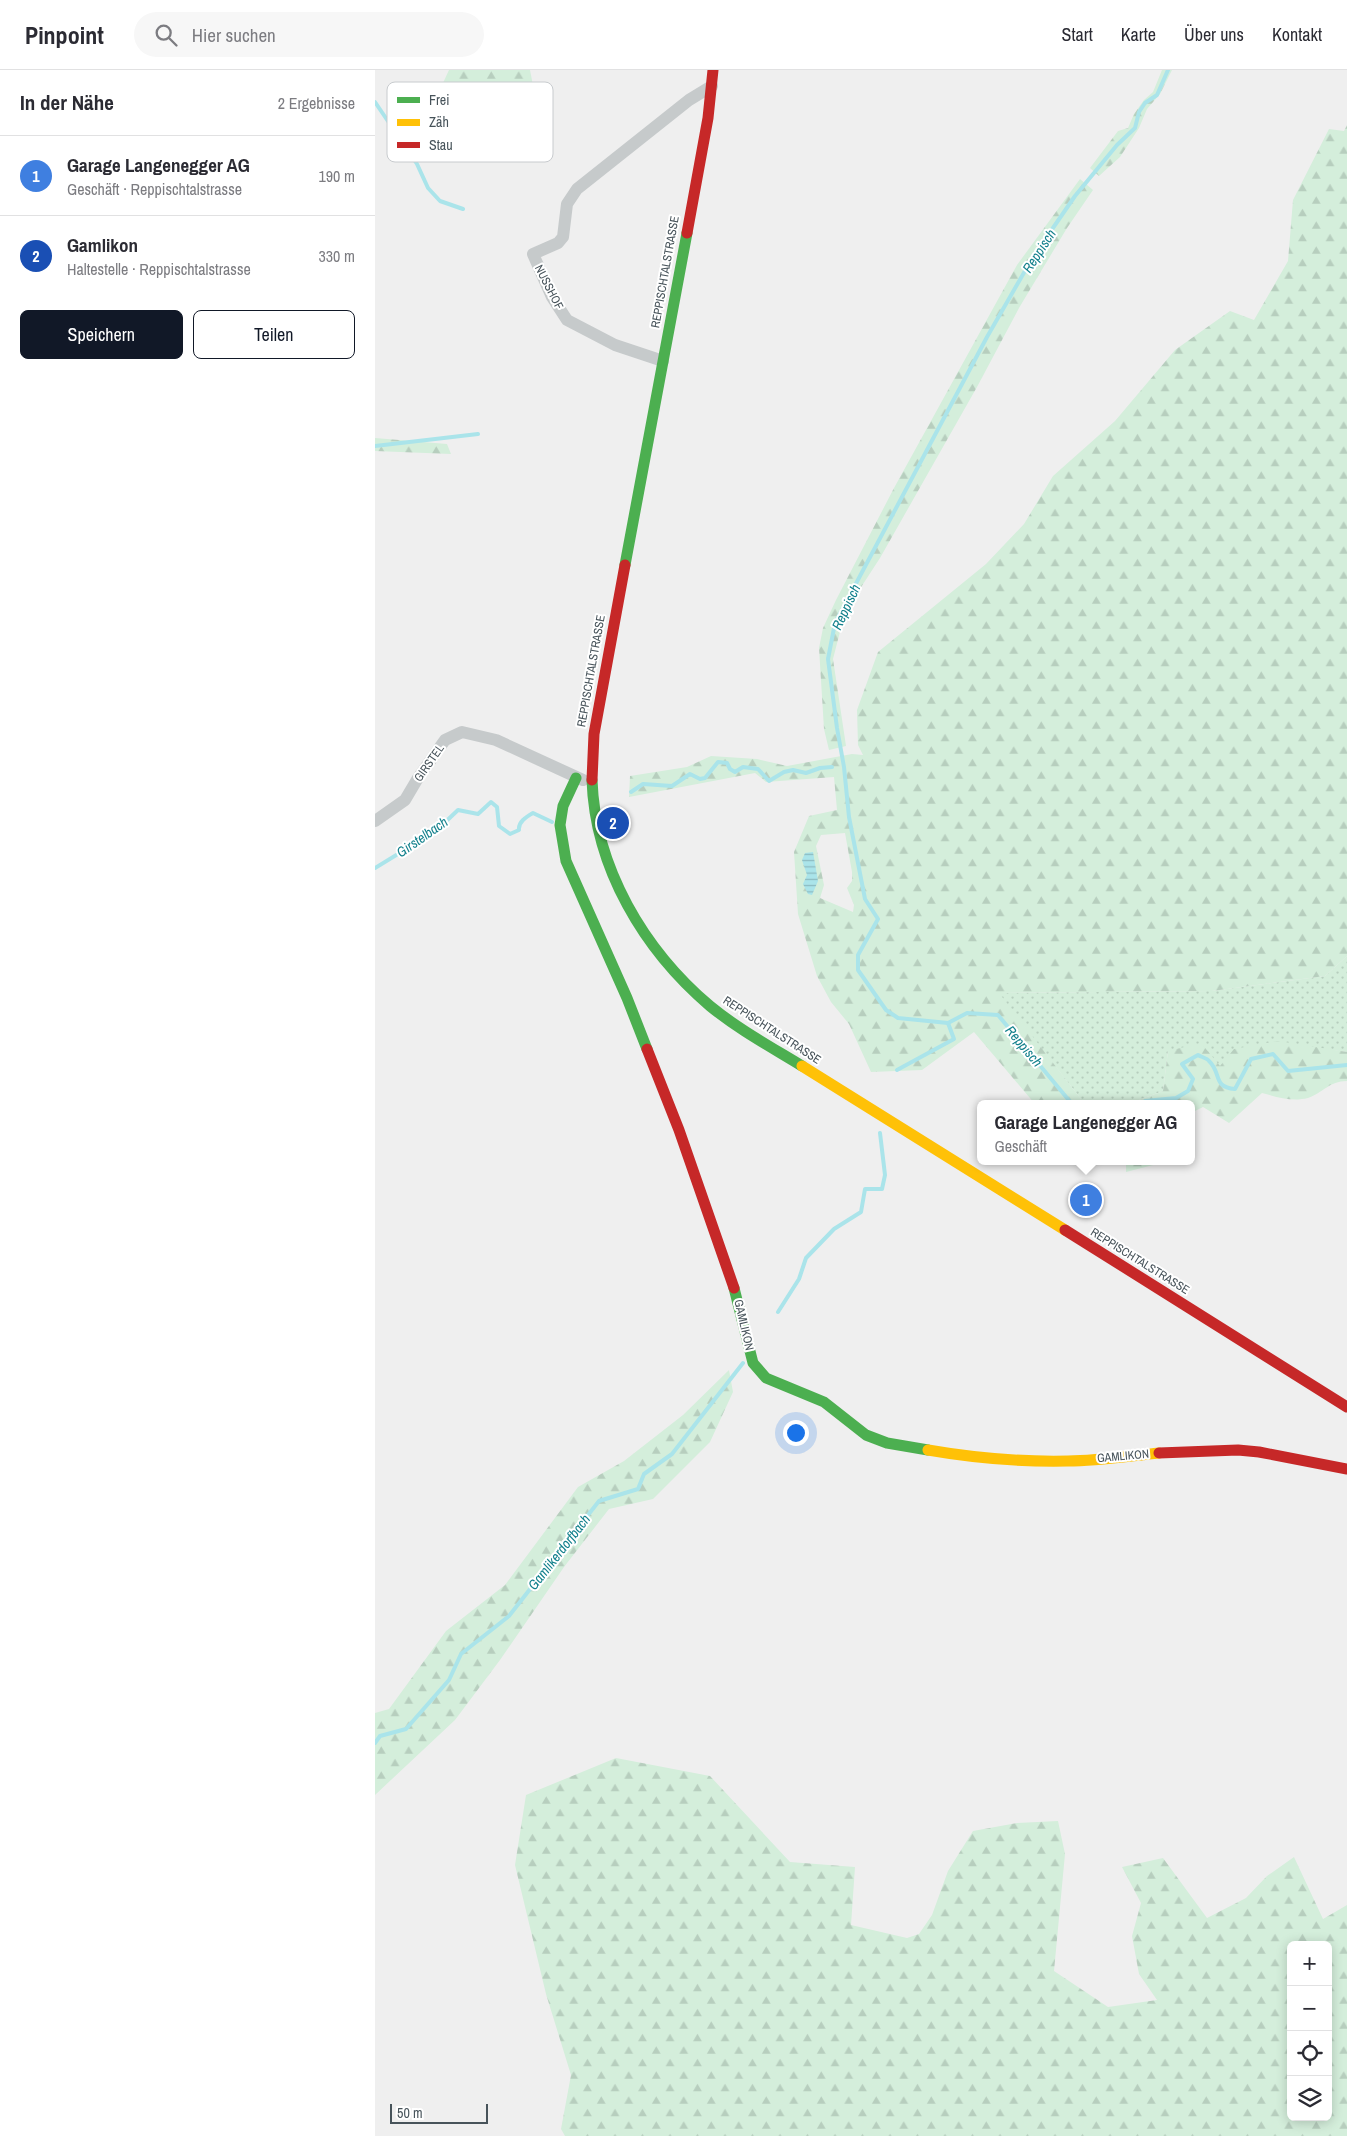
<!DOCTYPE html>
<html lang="de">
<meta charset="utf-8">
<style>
body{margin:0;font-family:"Archivo Narrow",sans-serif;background:#f7f7f7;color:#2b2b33}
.controls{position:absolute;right:15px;bottom:15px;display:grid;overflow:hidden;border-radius:8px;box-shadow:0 2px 12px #0003}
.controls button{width:45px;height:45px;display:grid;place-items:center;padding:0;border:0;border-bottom:1px solid #e1e1e2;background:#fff;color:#2b2b33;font:25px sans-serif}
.scale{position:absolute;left:15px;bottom:12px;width:98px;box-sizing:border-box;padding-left:5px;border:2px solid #47535a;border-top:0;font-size:14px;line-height:18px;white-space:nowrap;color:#47535a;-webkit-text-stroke:4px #fff;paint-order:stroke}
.you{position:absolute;left:420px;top:1362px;width:18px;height:18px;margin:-12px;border:4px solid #fff;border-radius:50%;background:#1a73e8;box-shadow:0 0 0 8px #1a73e833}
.badge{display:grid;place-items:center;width:32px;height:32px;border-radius:50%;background:#111827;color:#fff;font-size:16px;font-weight:700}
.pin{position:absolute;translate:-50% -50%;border:2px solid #fff;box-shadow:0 1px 5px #0006}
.popup{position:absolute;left:602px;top:1030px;width:218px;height:65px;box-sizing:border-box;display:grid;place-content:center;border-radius:8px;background:#fff;filter:drop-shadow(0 1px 4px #0005);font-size:16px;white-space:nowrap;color:#7c7c81}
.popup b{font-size:19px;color:#2b2b33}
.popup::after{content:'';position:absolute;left:50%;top:100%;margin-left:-10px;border:10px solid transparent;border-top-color:#fff}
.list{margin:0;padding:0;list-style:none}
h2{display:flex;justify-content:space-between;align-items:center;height:65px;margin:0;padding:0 20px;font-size:21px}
h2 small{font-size:16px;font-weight:400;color:#7c7c81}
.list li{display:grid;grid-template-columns:32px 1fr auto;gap:15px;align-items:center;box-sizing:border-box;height:80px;padding:0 20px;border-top:1px solid #e1e1e2}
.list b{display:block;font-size:19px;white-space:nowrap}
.list p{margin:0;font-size:16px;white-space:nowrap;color:#7c7c81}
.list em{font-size:16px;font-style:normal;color:#7c7c81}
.actions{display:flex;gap:10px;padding:15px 20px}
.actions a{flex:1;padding:11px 0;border:1px solid #111827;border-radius:8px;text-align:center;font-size:18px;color:#111827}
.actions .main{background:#111827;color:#fff}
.icon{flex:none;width:28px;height:28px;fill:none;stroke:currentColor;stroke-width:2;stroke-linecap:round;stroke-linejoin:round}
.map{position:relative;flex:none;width:972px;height:2066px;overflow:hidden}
header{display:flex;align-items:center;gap:30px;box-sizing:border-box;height:70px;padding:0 25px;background:#fff;border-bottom:1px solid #e1e1e2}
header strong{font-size:24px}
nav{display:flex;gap:28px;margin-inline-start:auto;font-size:18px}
.search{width:350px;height:45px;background:#f7f7f7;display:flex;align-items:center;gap:12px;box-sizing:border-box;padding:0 18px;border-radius:28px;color:#7c7c81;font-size:19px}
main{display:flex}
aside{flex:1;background:#fff}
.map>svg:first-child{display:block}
.grass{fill:url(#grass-dots)}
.forest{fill:url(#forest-firs);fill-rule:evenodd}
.water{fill:url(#water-rules)}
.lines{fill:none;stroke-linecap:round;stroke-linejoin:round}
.stream{stroke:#aae4ea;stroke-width:4}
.street{stroke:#c6cacb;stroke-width:12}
.fast{stroke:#4caf50;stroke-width:11}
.slow{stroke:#ffc107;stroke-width:11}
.jam{stroke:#c62828;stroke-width:11}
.labels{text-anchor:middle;stroke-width:4;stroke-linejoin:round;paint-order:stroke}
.street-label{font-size:12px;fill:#47535a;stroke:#fff}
.water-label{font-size:14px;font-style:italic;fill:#12808c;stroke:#fff}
.key{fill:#fff;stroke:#c8cbce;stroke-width:1}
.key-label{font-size:14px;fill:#47535a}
</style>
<header>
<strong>Pinpoint</strong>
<div class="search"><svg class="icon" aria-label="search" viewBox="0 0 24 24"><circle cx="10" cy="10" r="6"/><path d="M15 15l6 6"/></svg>Hier suchen</div>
<nav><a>Start</a><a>Karte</a><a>Über uns</a><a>Kontakt</a></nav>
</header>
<main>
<aside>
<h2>In der Nähe<small>2 Ergebnisse</small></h2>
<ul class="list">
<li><span class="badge" style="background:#3f7fe0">1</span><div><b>Garage Langenegger AG</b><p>Geschäft · Reppischtalstrasse</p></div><em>190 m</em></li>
<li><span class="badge" style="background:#1a4fb4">2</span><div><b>Gamlikon</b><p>Haltestelle · Reppischtalstrasse</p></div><em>330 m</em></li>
</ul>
<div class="actions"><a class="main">Speichern</a><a>Teilen</a></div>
</aside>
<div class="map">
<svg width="972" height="2066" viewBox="0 0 972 2066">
<defs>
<pattern id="grass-dots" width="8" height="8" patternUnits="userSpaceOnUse" patternTransform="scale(1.25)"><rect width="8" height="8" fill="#d4eedb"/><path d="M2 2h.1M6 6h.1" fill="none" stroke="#b7cebe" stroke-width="1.8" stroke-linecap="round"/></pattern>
<pattern id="forest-firs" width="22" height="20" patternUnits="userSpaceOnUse" patternTransform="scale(1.25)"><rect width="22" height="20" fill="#d4eedb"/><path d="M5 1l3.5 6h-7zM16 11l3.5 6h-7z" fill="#b7cebe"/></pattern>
<pattern id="water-rules" width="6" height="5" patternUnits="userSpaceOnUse" patternTransform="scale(1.25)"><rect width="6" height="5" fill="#aae4ea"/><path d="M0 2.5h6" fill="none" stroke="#8cbbc1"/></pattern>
</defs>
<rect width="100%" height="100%" fill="#efefef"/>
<path class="grass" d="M972 886V982L956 980 845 997 793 981 788 1021 761 1031 760 1034H704L706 1029 623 923 837 921 950 906Z"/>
<g class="forest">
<path d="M74 0H155L162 36 89 54 61 28Z"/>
<path d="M787 0H797L785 24 772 39 764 58 745 87 724 106 715 98 743 61 753 58 759 44 769 30 778 22Z"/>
<path d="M972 55V886L950 906 837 921 624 923 706 1029 704 1034H660L599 962 547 1000 496 1002 474 954 456 932 442 906 423 844 419 782 434 746 462 740 459 707 391 712 380 703 254 727 255 706 312 697 336 686 382 689 412 696 477 684 488 685 483 675 482 640 503 582 611 494 649 454 678 406 740 351 800 280 855 241 879 250 913 191 918 130 954 59 969 61ZM470 763 477 802V811L472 818 479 835 478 842 445 828 449 815 441 776 446 765Z"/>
<path d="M705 109 718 120 692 158 644 238 602 317 505 488 479 528 467 554 458 589 471 676 454 680 449 659 444 578 448 558 461 530 519 418 642 195Z"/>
<path d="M0 368 72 374 76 384 0 381Z"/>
<path d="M903 971 972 982V1011C954 1011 948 1023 933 1028 917 1032 902 1027 887 1023L854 1053 828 1037 816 1043V1034H760L761 1031 788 1021 793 981 826 973 845 996 859 979Z"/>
<path d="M751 1091H782V1094L751 1102Z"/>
<path d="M354 1300 358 1322 335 1372 278 1429 234 1439 189 1497 125 1590 80 1650 0 1725V1643L14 1639 71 1561 130 1515 203 1417 249 1391 308 1345Z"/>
<path d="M241 1688 335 1706 415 1792 480 1797 476 1855 532 1868 544 1864 557 1845 573 1801 598 1761 642 1753 683 1751 690 1784 679 1901 733 1937 782 1930 764 1904 757 1866 766 1833 747 1797 788 1788 832 1848 871 1828 892 1806 919 1787 948 1849 972 1835V2066H190L186 2059 196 2005 171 1924 140 1795 151 1725ZM916 1875H953V2047H916Z"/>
</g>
<path class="water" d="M438 782 443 811 437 825 433 824 428 814 432 805 427 790 430 783Z"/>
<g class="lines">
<g class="stream">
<path d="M0 32 42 94 53 118 65 131 88 139"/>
<path d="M0 376 103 364"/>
<path d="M256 722 268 714 297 716 315 704 325 709 330 708 343 692 352 693 355 699 360 702 368 697 383 699 394 711 409 702 418 700 431 703 445 698 457 697"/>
<path d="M0 798 62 760 83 740 103 744 116 732 122 737 124 756 135 764 144 760C143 752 151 747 158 743L177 752"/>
<path d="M522 1000 579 969 573 953"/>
<path d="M697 1034 623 945 592 943 573 953 523 948 511 940 483 900V885L503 849 490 829 474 747 469 697 462 658 453 589 460 553 612 267 658 187 700 126 742 75 760 58 764 42 770 33 782 25 793 0"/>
<path d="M768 1034 770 1031 801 1028 813 1021 818 1009 807 994 823 985C826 987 832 988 834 991 847 1003 837 1017 860 1019L876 989 898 984 913 1001 972 995"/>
<path d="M403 1242 424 1209 431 1188 459 1159 486 1142 490 1119H507L510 1105 505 1063"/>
<path d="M0 1673 5 1666 31 1659 74 1610 86 1584 134 1546 224 1431 263 1419 269 1404 297 1384 368 1293"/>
</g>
<g class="street">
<path d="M288 291 240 275 192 250 177 227 158 184 183 173 188 167 192 134 202 119 314 30 337 16"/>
<path d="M0 751 30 730 43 708 70 670 87 662 121 670 208 710"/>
</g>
<g class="fast">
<path d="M250 495 312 163"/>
<path d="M201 708 188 736 185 755 191 791 252 928 272 979"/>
<path d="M217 710C220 798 269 880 335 936 363 959 396 977 427 996"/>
<path d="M359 1218 378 1293 391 1308 449 1332 491 1365 512 1373 553 1380"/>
</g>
<g class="slow">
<path d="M427 996 690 1160"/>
<path d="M553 1380C599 1388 646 1392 693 1391 723 1391 754 1386 784 1383"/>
</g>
<g class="jam">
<path d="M312 163 333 48 338 0"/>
<path d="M217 710 219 664 250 495"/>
<path d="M272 979 304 1060 359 1218"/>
<path d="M690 1160 972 1337"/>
<path d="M784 1383 863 1380 884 1382 972 1399"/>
</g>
</g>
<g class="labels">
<g class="street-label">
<text transform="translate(290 202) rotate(-80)" y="4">REPPISCHTALSTRASSE</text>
<text transform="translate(174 217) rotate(63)" y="4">NUSSHOF</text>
<text transform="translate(216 601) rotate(-80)" y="4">REPPISCHTALSTRASSE</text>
<text transform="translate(54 693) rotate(-55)" y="4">GIRSTEL</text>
<text transform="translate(397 960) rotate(33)" y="4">REPPISCHTALSTRASSE</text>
<text transform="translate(765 1191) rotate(32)" y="4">REPPISCHTALSTRASSE</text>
<text transform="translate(369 1255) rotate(77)" y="4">GAMLIKON</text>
<text transform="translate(748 1386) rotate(-5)" y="4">GAMLIKON</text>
</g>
<g class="water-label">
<text transform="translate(664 181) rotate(-57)" y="5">Reppisch</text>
<text transform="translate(471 537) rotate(-65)" y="5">Reppisch</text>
<text transform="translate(47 767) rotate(-35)" y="5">Girstelbach</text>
<text transform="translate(649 976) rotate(50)" y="5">Reppisch</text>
<text transform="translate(184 1482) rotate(-52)" y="5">Gamlikerdorfbach</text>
</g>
</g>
<rect x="12" y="12" width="166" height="80" rx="8" class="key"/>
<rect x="22" y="27" width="23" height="6" fill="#4caf50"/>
<rect x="22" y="49" width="23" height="7" fill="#ffc107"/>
<rect x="22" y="72" width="23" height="6" fill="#c62828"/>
<g class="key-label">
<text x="54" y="35">Frei</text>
<text x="54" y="57">Zäh</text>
<text x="54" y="80">Stau</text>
</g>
</svg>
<div class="controls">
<button>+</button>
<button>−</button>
<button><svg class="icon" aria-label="locate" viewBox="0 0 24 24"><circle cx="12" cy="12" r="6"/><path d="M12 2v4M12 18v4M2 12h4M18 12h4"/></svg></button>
<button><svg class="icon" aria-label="layers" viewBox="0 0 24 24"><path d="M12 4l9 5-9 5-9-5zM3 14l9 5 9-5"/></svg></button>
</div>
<div class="scale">50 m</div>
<div class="you"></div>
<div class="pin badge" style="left:711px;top:1130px;background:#3f7fe0">1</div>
<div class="popup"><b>Garage Langenegger AG</b>Geschäft</div>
<div class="pin badge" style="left:238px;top:753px;background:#1a4fb4">2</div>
</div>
</main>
